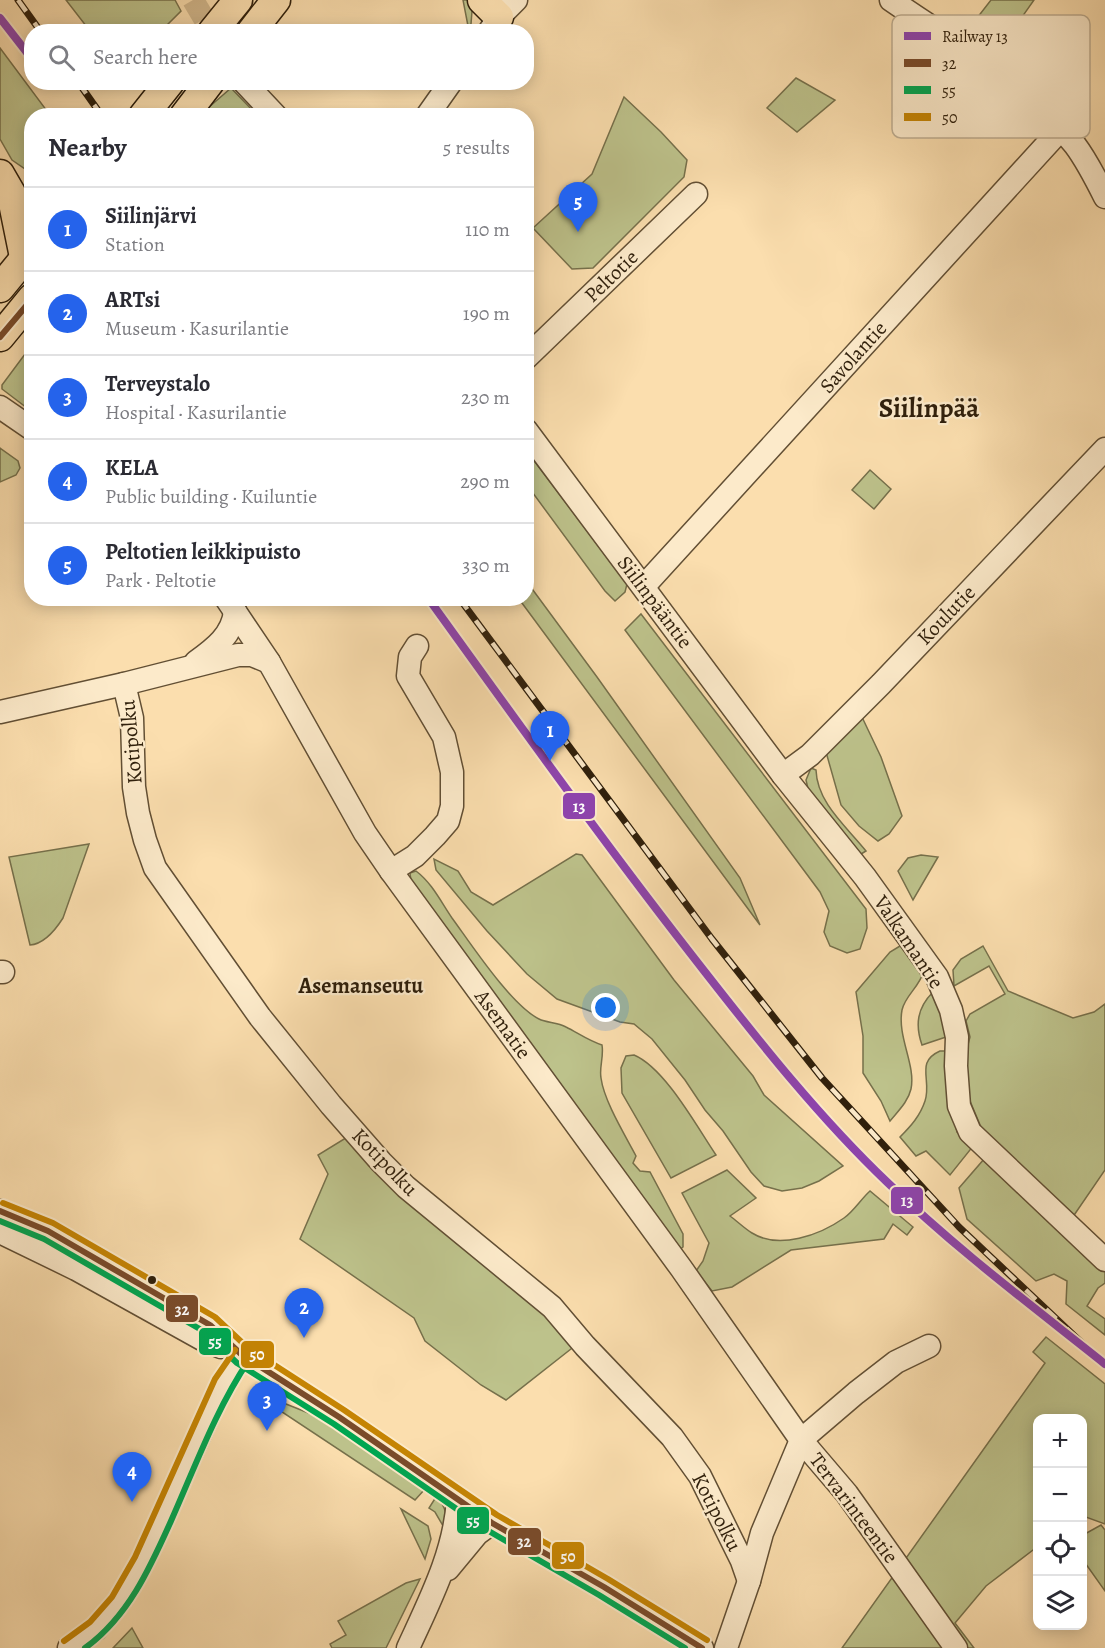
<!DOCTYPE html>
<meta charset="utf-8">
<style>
body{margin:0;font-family:Alegreya,serif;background:#f7f7f7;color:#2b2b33}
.controls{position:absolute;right:18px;bottom:18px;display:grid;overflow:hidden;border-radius:12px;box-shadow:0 3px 15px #0003}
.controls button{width:54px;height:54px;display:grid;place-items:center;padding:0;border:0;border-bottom:2px solid #e1e1e2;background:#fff;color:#2b2b33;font:30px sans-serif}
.you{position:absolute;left:606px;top:1008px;width:21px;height:21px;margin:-15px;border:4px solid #fff;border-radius:50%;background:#1a73e8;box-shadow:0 0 0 9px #1a73e833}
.badge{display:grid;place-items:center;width:39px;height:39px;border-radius:50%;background:#2563eb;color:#fff;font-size:20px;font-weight:700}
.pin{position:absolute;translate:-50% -50px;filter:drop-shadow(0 2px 3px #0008)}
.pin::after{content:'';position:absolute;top:32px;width:21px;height:18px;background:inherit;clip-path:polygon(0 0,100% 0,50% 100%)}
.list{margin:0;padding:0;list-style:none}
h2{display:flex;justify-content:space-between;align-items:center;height:78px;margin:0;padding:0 24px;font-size:26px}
h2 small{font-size:20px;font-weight:400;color:#7c7c81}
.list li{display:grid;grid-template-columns:39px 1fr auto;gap:18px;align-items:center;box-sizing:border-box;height:84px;padding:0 24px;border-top:2px solid #e1e1e2}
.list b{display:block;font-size:22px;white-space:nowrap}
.list p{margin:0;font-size:20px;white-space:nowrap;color:#7c7c81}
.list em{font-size:20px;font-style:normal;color:#7c7c81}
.icon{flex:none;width:33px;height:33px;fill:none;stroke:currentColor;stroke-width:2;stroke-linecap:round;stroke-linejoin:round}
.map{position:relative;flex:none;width:1105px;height:1648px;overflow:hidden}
.search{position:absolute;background:#fff;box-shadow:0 3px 15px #0003;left:24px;top:24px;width:510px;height:66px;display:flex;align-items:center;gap:15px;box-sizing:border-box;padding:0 21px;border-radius:24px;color:#7c7c81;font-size:22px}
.panel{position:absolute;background:#fff;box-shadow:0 3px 15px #0003;left:24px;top:108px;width:510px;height:498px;border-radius:24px}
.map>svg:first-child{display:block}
.green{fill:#bdc28b;stroke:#76704b;stroke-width:1.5}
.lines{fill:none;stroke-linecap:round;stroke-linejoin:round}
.minor-tunnel{stroke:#d2b88d;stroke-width:22;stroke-dasharray:22 11;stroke-linecap:butt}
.minor-casing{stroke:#624f34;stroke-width:25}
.major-casing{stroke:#2f1f0b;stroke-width:31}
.minor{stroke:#fceaca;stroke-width:22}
.major{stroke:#fbdeae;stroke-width:28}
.rail-casing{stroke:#2f1f0b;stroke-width:7}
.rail{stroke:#fceaca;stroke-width:4.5;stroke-dasharray:14;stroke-linecap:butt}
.bus-1-casing{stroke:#fceaca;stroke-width:10}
.bus-2-casing{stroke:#fceaca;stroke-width:10}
.bus-3-casing{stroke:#fceaca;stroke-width:10}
.bus-1{stroke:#7a4b2a;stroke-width:6}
.bus-2{stroke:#00a651;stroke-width:6}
.bus-3{stroke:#c58403;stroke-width:6}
.rail-1-casing{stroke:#fceaca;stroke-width:12}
.rail-1{stroke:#8e44ad;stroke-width:8}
.bus-dot{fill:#2f1f0b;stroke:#fceaca;stroke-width:2}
.labels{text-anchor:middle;stroke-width:4.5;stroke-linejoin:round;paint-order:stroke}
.street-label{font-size:21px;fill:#2f1f0b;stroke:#fceaca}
.neighbourhood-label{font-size:22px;font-weight:bold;fill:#2f1f0b;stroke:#fceaca}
.district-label{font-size:27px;font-weight:bold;fill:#2f1f0b;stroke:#fceaca}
.key{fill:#fceaca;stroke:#bead91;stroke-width:1.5}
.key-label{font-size:16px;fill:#2f1f0b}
.line-badge{stroke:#fceaca;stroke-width:2}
.badge-label{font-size:16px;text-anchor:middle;font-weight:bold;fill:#fff}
</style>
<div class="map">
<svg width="1105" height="1648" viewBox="0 0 1105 1648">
<rect width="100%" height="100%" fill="#fbdeae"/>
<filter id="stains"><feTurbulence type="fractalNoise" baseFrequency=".00333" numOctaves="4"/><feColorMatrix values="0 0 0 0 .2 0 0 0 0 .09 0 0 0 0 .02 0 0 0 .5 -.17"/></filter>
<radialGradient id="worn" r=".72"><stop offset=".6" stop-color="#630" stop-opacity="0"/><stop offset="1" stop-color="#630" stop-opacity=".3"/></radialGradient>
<g class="green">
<path d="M66 0H175L181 11 161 31H90Z"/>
<path d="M463 0H469L472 11 471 24 468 26Z"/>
<path d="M991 0H1034L993 58 963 36Z"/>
<path d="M0 48 50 115 32 116 31 173 12 160 0 139Z"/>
<path d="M796 78 835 100 797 132 767 108Z"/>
<path d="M231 88 257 115H214L208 108Z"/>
<path d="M624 97 661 132 687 160 684 177 593 268 572 269 533 228 592 174Z"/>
<path d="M31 346V411L2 389V385Z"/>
<path d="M0 448 18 461 20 468 16 475 0 482Z"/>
<path d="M526 450 627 584 625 592 615 601 605 591 527 485Z"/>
<path d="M870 470 891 489 874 509 852 490Z"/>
<path d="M527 582 597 677 740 878 760 925 519 599 526 598Z"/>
<path d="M641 614 866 909 867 928 860 949 847 953 830 946 824 932 829 911 820 892 625 630Z"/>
<path d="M861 715 881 757 902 816 889 834 878 841 859 826 841 805 826 752Z"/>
<path d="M811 768 816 770C817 803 847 827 866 851L861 854 855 850 809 793 806 780Z"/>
<path d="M89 844 63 918C56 929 44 944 30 945L9 857Z"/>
<path d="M576 854 582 855 674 980 753 1076 764 1095 843 1166 819 1181 802 1188 782 1191 764 1186 751 1172 723 1131 705 1110 685 1080 652 1039 634 1024 620 1022 557 999 527 974 487 931 436 870 434 859 458 871 471 892 493 905Z"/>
<path d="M921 855 938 857 913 900 898 871 908 858Z"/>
<path d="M416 871C432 883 441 902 452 918 471 944 511 1005 539 1019 547 1023 557 1022 566 1027 578 1033 589 1041 602 1045 604 1057 599 1067 601 1078 604 1101 625 1135 636 1156L633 1163 640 1171 650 1172 683 1234V1247L677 1252 411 881 410 873Z"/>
<path d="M900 946 907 951 923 973C919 987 905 996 902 1010 897 1037 916 1065 911 1089 908 1102 898 1111 890 1121L881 1101 863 1073V1036L856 992 890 952Z"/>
<path d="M983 946 1008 991 1073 1018 1094 1012 1105 1004V1170L1068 1224 1105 1260V1283L1098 1288 1087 1306 1105 1319V1335L1066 1304 1067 1281 1054 1274 1036 1281 967 1219 959 1188 991 1151 965 1089V1056L970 1037 966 1021 970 1014 1005 994 989 966 954 986 953 970 961 959Z"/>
<path d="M933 992 949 1036 922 1045C915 1025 917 1008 933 992Z"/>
<path d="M940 1051H947L951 1103 957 1132 974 1145 950 1175 926 1151 916 1156 900 1137C911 1126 920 1116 925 1101 932 1080 915 1062 940 1051Z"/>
<path d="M634 1055C665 1068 697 1127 716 1155L671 1178 622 1093 621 1068 626 1056Z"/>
<path d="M349 1136 405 1197 456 1243 510 1280 576 1345 506 1400 481 1385 425 1341 414 1318 300 1239 328 1174 318 1155Z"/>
<path d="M727 1170 756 1198 730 1216C737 1221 744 1228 752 1233 779 1250 820 1235 844 1218 854 1211 861 1199 870 1191L913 1227 907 1235 893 1224 884 1239 791 1250 732 1287 712 1291 696 1271 703 1261 709 1243 682 1193Z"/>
<path d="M1046 1337 1105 1384V1524L1083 1516 1082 1418H1038L1037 1547 986 1586 955 1623 974 1648H842L1045 1363 1033 1352Z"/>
<path d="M276 1400 311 1414 418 1481 425 1489 415 1500 273 1406Z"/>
<path d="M436 1497C447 1507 447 1517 446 1531L435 1512 429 1508Z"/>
<path d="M401 1509 428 1526 431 1539 425 1559Z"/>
<path d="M1101 1525 1105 1530V1591L1083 1560V1535Z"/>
<path d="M420 1579 386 1648H332L330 1644 346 1635 338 1621 406 1583Z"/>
<path d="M132 1628 143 1648H113Z"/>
</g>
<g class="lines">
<path class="minor-tunnel" d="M193 0 212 32"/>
<defs>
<g id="minor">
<path d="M891 0C952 42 1029 87 1075 145 1087 161 1096 179 1105 197"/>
<path d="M489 32 499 17 516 0"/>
<path d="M244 82 276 116"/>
<path d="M427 116 451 82"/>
<path d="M526 358 696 194"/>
<path d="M0 407 32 429"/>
<path d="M526 430 783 775 865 877 937 977 951 1010 957 1037 956 1066 959 1106 970 1132 1105 1260"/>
<path d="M644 586 1061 129"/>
<path d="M226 598 269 662 365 833 391 871 681 1268 801 1440 847 1494 956 1648"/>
<path d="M196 662C214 649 233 635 235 611"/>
<path d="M124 684 132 718 134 787 138 813 145 840 155 868 260 1017 331 1105 381 1162 406 1187 552 1307 585 1346 672 1437 700 1476 742 1561 749 1581"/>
<path d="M0 712 124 684 238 655H252L269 662"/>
<path d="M783 775 810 755 881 684 1105 449"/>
<path d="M391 871 415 856 435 836 448 821 452 806V772L444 737 408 676 410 657 417 646"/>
<path d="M0 972H3"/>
<path d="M0 1211 48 1231 210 1325 242 1355 339 1417 492 1523 604 1587 702 1648"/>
<path d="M0 1232 76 1269 202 1339 221 1347"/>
<path d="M448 1569 477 1534 492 1523"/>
<path d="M69 1648 96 1629 119 1602 143 1561 223 1383 242 1355"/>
<path d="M408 1648C430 1600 455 1552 458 1499"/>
<path d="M726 1648 749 1581 762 1533 801 1440 856 1393 896 1362 929 1346"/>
</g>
<g id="major">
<path d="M482 0 499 17"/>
<path d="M212 32 238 0"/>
<path d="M251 32 276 0"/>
<path d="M143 116 170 82"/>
<path d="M184 116 210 82"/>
<path d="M0 174 11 193 24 257"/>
<path d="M0 288 32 249"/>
<path d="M0 337 32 298"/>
</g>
</defs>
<use href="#minor" class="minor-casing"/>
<use href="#major" class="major-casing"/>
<use href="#minor" class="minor"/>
<use href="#major" class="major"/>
<defs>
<g id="rail">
<path d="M18 0 41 32"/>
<path d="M78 82 102 116"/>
<path d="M459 598 712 939 822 1078 959 1227 1100 1360"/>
</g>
</defs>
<use href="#rail" class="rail-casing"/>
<use href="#rail" class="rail"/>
<defs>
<g id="bus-1">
<path d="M0 337 32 299"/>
<path d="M0 1211 48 1231 210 1325 242 1355 339 1417 492 1523 604 1587 702 1648"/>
</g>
<g id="bus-2">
<path d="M0 1221 44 1239 205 1332 237 1363 334 1424 487 1530 599 1595 685 1648"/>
<path d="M85 1648C128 1617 150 1568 171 1521 195 1467 216 1409 249 1360"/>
</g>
<g id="bus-3">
<path d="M3 1203 53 1223 215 1317 248 1348 344 1410 497 1515 608 1579 707 1640"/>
<path d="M64 1641 90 1622 112 1597 135 1557 215 1379 235 1350"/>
</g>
</defs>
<use href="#bus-1" class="bus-1-casing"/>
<use href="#bus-2" class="bus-2-casing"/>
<use href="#bus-3" class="bus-3-casing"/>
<use href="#bus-1" class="bus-1"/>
<use href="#bus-2" class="bus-2"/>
<use href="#bus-3" class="bus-3"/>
<defs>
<g id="rail-1">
<path d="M0 18 32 59"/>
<path d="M428 598C519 724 609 850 705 972 762 1045 820 1118 887 1182 955 1248 1031 1305 1105 1364"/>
</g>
</defs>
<use href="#rail-1" class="rail-1-casing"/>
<use href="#rail-1" class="rail-1"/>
</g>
<circle class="bus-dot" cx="152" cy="1280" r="5"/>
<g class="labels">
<g class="street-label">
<text transform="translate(611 276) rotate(-44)" y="7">Peltotie</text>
<text transform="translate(853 357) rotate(-48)" y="7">Savolantie</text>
<text transform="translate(655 602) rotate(53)" y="7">Siilinpääntie</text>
<text transform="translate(946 615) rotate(-46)" y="7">Koulutie</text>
<text transform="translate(131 742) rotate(-95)" y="7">Kotipolku</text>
<text transform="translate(909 942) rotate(56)" y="7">Valkamantie</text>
<text transform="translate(503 1024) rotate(54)" y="7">Asematie</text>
<text transform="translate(385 1162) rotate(46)" y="7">Kotipolku</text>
<text transform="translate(854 1508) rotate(53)" y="7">Tervarinteentie</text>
<text transform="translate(717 1512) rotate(63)" y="7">Kotipolku</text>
</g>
<g class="neighbourhood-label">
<text x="361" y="993">Asemanseutu</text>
</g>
<g class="district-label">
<text x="929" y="417">Siilinpää</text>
</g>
</g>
<rect x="892" y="15" width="198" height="123" rx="9" class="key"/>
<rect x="904" y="32" width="27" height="8" fill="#8e44ad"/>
<rect x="904" y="59" width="27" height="8" fill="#7a4b2a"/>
<rect x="904" y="86" width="27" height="8" fill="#00a651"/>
<rect x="904" y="113" width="27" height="8" fill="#c58403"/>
<g class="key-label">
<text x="942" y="42">Railway 13</text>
<text x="942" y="69">32</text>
<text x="942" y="96">55</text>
<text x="942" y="123">50</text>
</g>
<g class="line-badge">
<rect x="562" y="792" width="34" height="28" rx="6" fill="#8e44ad"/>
<rect x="890" y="1186" width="34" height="29" rx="6" fill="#8e44ad"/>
<rect x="165" y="1294" width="34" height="29" rx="6" fill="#7a4b2a"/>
<rect x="198" y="1327" width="34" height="29" rx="6" fill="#00a651"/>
<rect x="240" y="1340" width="35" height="29" rx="6" fill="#c58403"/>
<rect x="456" y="1506" width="34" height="29" rx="6" fill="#00a651"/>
<rect x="507" y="1527" width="35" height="29" rx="6" fill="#7a4b2a"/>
<rect x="551" y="1541" width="34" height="29" rx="6" fill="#c58403"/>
</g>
<g class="badge-label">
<text x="579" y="812">13</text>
<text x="907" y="1206">13</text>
<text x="182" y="1315">32</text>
<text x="215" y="1347">55</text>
<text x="257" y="1360">50</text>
<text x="473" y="1526">55</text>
<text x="524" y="1547">32</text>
<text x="568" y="1562">50</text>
</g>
<rect width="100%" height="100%" filter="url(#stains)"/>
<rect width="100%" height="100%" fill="url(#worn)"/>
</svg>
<div class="controls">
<button>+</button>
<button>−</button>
<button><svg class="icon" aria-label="locate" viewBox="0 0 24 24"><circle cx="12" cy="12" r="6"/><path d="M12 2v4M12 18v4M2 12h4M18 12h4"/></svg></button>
<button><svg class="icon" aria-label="layers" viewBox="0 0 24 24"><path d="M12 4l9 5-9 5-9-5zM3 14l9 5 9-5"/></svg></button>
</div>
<div class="you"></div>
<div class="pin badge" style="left:550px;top:761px">1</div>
<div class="pin badge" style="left:304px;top:1338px">2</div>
<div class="pin badge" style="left:267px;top:1431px">3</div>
<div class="pin badge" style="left:132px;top:1502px">4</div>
<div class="pin badge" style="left:578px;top:232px">5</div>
<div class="search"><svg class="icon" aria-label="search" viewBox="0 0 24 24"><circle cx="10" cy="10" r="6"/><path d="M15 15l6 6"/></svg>Search here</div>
<section class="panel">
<h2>Nearby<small>5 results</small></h2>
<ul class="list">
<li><span class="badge">1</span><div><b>Siilinjärvi</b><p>Station</p></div><em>110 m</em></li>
<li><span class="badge">2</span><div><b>ARTsi</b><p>Museum · Kasurilantie</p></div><em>190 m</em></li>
<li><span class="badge">3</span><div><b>Terveystalo</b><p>Hospital · Kasurilantie</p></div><em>230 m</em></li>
<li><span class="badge">4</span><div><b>KELA</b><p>Public building · Kuiluntie</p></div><em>290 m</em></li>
<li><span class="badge">5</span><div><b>Peltotien leikkipuisto</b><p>Park · Peltotie</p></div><em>330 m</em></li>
</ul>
</section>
</div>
